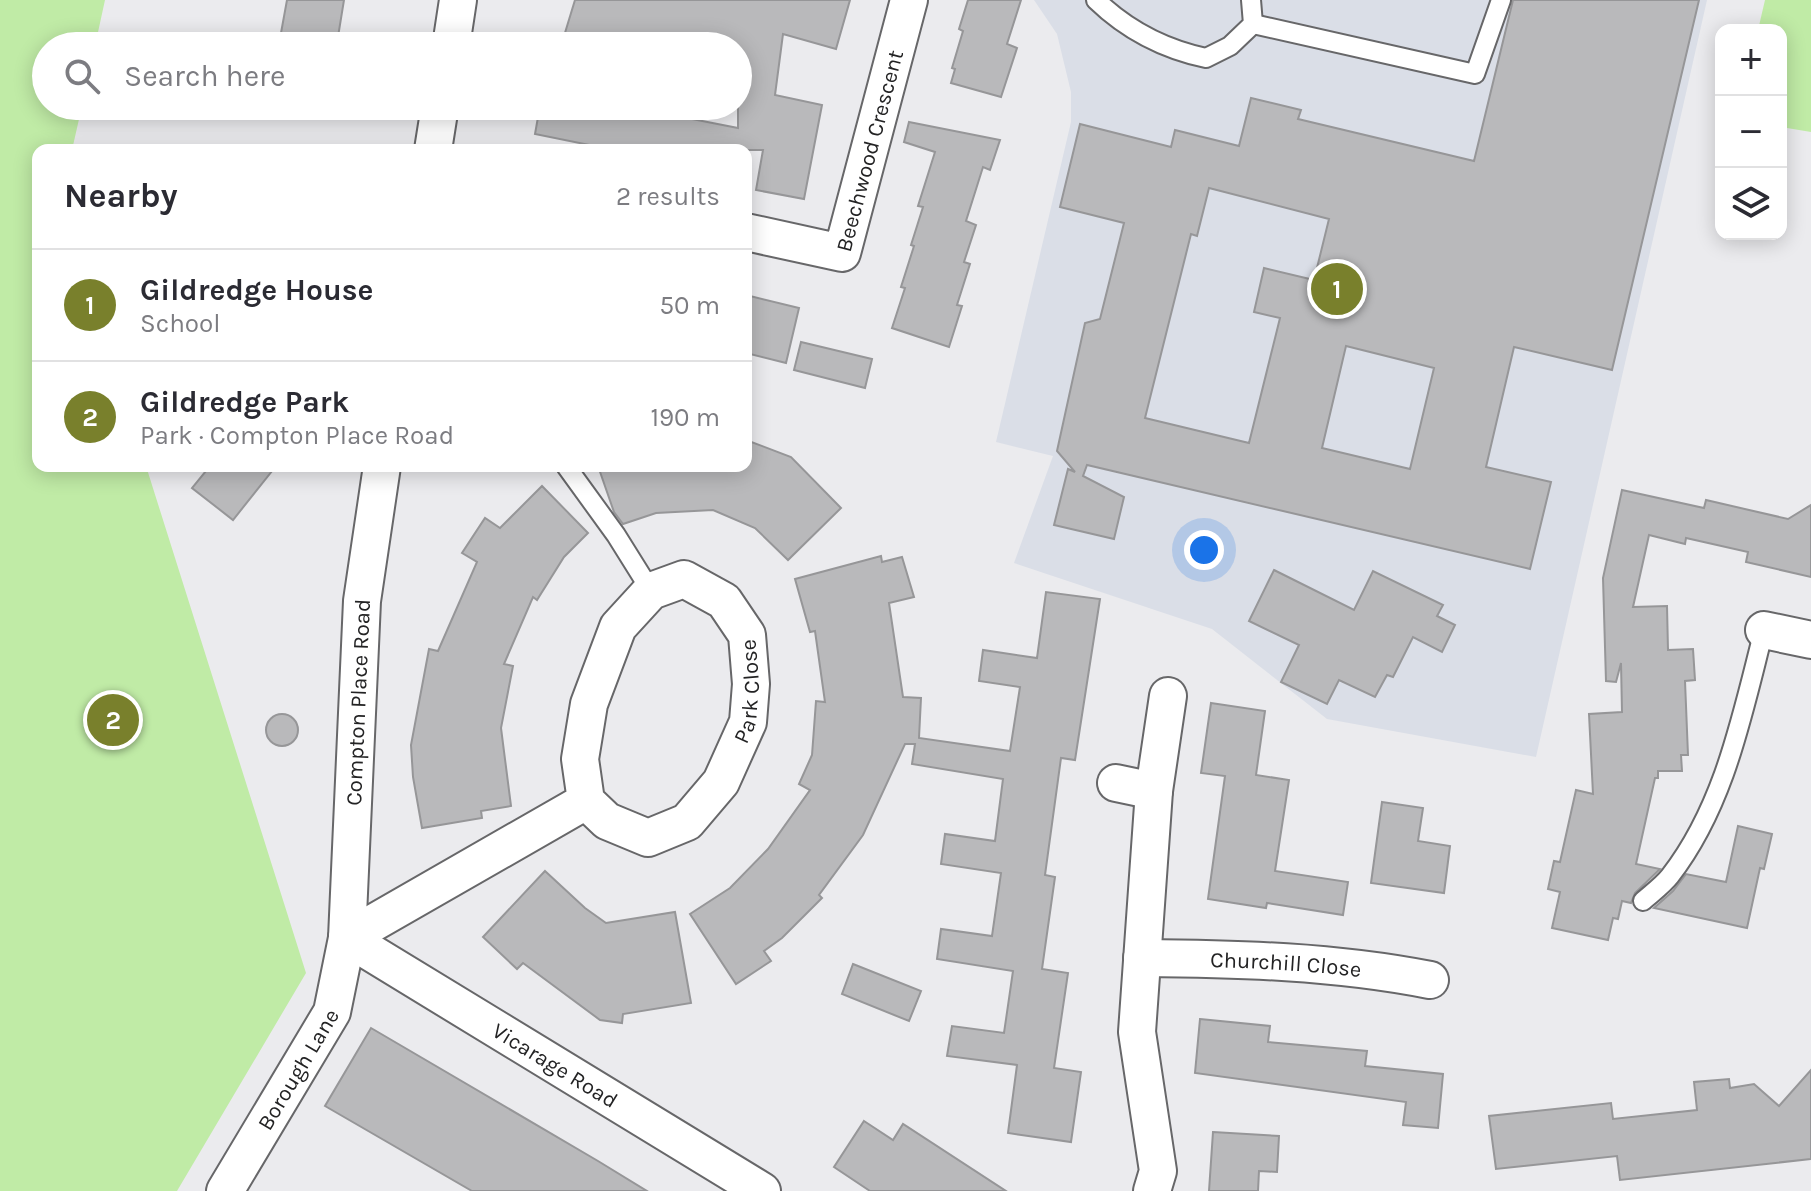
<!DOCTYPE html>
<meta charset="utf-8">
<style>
body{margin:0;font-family:Karla,sans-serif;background:#f7f7f7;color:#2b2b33}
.controls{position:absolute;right:24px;top:24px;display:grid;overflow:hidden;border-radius:16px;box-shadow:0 4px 20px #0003}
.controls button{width:72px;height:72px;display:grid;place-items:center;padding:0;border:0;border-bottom:2px solid #e1e1e2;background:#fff;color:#2b2b33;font:40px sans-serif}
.you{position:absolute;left:1204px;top:550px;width:28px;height:28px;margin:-20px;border:6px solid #fff;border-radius:50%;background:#1a73e8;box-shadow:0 0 0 12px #1a73e833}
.badge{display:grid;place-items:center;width:52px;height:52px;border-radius:50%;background:#79802c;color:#fff;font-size:26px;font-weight:700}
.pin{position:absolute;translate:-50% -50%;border:4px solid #fff;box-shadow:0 2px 8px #0006}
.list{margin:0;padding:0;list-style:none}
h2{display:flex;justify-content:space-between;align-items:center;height:104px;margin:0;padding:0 32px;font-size:34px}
h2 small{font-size:26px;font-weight:400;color:#7c7c81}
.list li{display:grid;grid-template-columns:52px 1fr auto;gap:24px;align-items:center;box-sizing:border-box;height:112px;padding:0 32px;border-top:2px solid #e1e1e2}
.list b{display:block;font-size:30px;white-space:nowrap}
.list p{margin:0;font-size:26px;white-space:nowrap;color:#7c7c81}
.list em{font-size:26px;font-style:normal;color:#7c7c81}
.icon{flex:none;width:44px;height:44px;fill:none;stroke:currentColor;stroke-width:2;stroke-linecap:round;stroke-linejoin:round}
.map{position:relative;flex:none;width:1811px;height:1191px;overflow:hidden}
.search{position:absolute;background:#fff;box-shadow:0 4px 20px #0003;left:32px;top:32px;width:720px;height:88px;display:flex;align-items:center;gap:20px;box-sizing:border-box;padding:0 28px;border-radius:44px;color:#7c7c81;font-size:30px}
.panel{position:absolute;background:#fff;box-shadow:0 4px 20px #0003;left:32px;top:144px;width:720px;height:328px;border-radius:16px}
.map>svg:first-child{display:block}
.built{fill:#dadee7}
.green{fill:#c0eba6}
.building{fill:#b9b9bb;stroke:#969698;stroke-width:2;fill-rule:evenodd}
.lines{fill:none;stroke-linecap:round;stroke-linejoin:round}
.lane-casing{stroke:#676769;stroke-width:22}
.street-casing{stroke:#676769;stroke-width:40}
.lane{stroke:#fff;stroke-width:18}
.street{stroke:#fff;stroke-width:36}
.labels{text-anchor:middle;stroke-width:6;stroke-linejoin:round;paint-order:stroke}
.street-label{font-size:22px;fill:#232324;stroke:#f8f9fb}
</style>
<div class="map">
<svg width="1811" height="1191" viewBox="0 0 1811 1191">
<rect width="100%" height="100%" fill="#ebebee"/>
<path class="built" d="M1034 0H1707L1536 757 1327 719 1212 629 1014 563 1053 456 996 442 1071 122V92L1057 34Z"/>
<g class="green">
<path d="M0 0H105L95 46H46V106H82L72 150H38V466H146L306 973 177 1191H0Z"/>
<path d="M1765 0H1811V132L1781 127V30H1758Z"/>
</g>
<g class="building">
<path d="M287 0H344L337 43 281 33Z"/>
<path d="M575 0H850L836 49 783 34 775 95 822 105 804 199 756 190 763 150H614L535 134 540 106H626L738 128V46H561Z"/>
<path d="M968 0H1021L1007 44 1017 48 1001 97 951 83 955 69 952 68 963 31 959 29Z"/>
<path d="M1513 0H1699L1612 370 1514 347 1486 467 1551 482 1530 569 1087 465 1083 476 1124 497 1114 539 1054 525 1068 469 1075 472 1057 451 1085 323 1100 319 1124 223 1060 207 1080 124 1171 147 1175 130 1239 146 1251 98 1301 110 1298 119 1474 161ZM1209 188 1329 219 1314 280 1264 268 1254 312 1280 318 1249 443 1145 418 1191 234 1197 236ZM1346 346 1434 368 1410 469 1322 448Z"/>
<path d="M909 122 1000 140 990 170 983 167 966 221 976 225 964 262 970 264 957 305 962 306 949 347 892 328 905 288 901 287 914 246 911 245 923 207 918 206 935 152 904 142Z"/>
<path d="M746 295 799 308 786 363 746 353Z"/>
<path d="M801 342 872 359 865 388 794 370Z"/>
<path d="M746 440 791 457 841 508 788 560 755 528 713 510 656 513 623 524 614 512 598 466H746Z"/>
<path d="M210 466H276L233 520 192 488Z"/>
<path d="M542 486 588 533 564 557 537 600 533 597 504 664 513 666 501 728 511 806 481 811 482 818 422 828 413 777 411 745 429 649 438 651 477 562 462 553 485 518 500 528Z"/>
<path d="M1622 490 1704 508 1706 500 1788 519 1811 505V577L1746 562 1748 552 1686 538 1685 544 1649 535 1633 607 1667 606 1668 650 1693 649 1695 680 1685 681 1688 755H1681L1682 771H1658V778H1655L1636 864 1660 869 1635 893 1631 903 1622 901 1618 919 1613 918 1608 940 1552 928 1560 892 1548 889 1554 861 1560 862 1576 790 1593 794 1589 714 1622 712 1621 663 1616 682 1606 681 1603 578Z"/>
<path d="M881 556 882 562 902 557 914 597 889 603 903 697 921 698 919 738 1010 751 1020 687 979 681 983 650 1037 658 1046 592 1100 599 1075 760 1061 758 1045 875 1055 877 1042 969 1068 973 1054 1068 1081 1072 1071 1142 1008 1133 1017 1065 947 1056 952 1026 1004 1033 1013 971 937 959 941 929 992 936 1001 873 941 864 945 834 995 841 1003 779 912 764 915 744H905L863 835 819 895 822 898 782 938 764 951 771 961 736 984 690 914 730 888 768 849 810 790 799 784 812 755 816 701 825 702 815 631 810 632 795 579Z"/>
<path d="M1274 570 1354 610 1373 571 1443 605 1437 616 1455 625 1442 652 1413 637 1393 677 1387 675 1375 697 1339 680 1327 704 1281 682 1299 645 1249 621Z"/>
<path d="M1211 703 1265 711 1256 775 1289 780 1275 871 1348 882 1343 915 1267 903 1266 908 1208 899 1225 776 1201 773Z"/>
<circle cx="282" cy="730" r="16"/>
<path d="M1382 802 1423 808 1418 841 1450 846 1444 893 1371 883Z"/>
<path d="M1738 826 1772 834 1764 869 1760 868 1747 928 1654 908 1673 891 1686 874 1726 882Z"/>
<path d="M545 871 585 908 606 923 675 912 691 1003 623 1014 622 1023 600 1020 523 963 517 969 483 937Z"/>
<path d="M853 964 921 991 909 1021 842 994Z"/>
<path d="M1200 1019 1270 1026 1268 1042 1367 1051 1365 1066 1443 1074 1438 1128 1403 1125 1406 1102 1195 1073Z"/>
<path d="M371 1028 598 1161 647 1191H472L325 1106Z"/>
<path d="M1811 1070V1159L1620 1180 1617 1156 1496 1169 1489 1116 1611 1103 1613 1119 1697 1110 1694 1082 1729 1079 1730 1088 1754 1084 1779 1106Z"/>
<path d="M864 1121 893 1140 903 1124 1006 1191H870L834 1167Z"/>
<path d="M1213 1132 1279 1136 1277 1172 1259 1171 1258 1191H1209Z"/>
</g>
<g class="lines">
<defs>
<g id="lane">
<path d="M1096 0C1127 30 1164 49 1206 58L1230 46 1253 24 1251 0"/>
<path d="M1253 24 1475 74 1501 0"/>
<path d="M566 466 616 535 651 591"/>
<path d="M1643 901C1652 893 1663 885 1670 876 1725 805 1742 715 1764 630"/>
</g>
<g id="street">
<path d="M451 46 458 0"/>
<path d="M433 150 440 106"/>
<path id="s1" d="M746 232 842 253 909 0"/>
<path d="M1764 630 1811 640"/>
<path d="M1116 783 1154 791"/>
<path id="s2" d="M347 938 586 801 607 821 648 838 687 822 721 782 748 722 751 684 747 635 724 601 684 579 651 591 618 627 589 704 580 759 586 801"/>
<path id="s3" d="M347 938 762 1191"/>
<path id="s4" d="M1142 958C1240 959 1333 961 1430 980"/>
<path id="s5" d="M225 1191 332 1012 347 938 362 601 382 466"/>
<path d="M1152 1191 1158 1171 1137 1032 1154 791 1168 696"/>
</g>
</defs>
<use href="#lane" class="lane-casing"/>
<use href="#street" class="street-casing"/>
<use href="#lane" class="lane"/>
<use href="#street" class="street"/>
</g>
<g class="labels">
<g class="street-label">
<text dy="8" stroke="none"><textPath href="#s1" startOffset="204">Beechwood Crescent</textPath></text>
<text dy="8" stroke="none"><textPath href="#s2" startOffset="540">Park Close</textPath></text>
<text dy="8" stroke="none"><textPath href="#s5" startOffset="520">Compton Place Road</textPath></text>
<text dy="8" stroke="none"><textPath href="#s4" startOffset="144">Churchill Close</textPath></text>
<text dy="8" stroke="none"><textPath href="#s3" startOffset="244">Vicarage Road</textPath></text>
<text dy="8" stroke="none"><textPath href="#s5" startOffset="142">Borough Lane</textPath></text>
</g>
</g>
</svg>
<div class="controls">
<button>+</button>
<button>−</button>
<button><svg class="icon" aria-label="layers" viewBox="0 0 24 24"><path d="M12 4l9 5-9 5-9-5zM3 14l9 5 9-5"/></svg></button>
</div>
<div class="you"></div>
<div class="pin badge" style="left:1337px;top:289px">1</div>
<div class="pin badge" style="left:113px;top:720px">2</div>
<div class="search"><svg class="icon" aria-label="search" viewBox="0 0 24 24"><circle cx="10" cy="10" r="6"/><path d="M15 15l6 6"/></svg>Search here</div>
<section class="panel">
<h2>Nearby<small>2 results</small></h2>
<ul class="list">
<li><span class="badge">1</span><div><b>Gildredge House</b><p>School</p></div><em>50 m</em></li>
<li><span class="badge">2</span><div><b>Gildredge Park</b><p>Park · Compton Place Road</p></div><em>190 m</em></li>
</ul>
</section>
</div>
